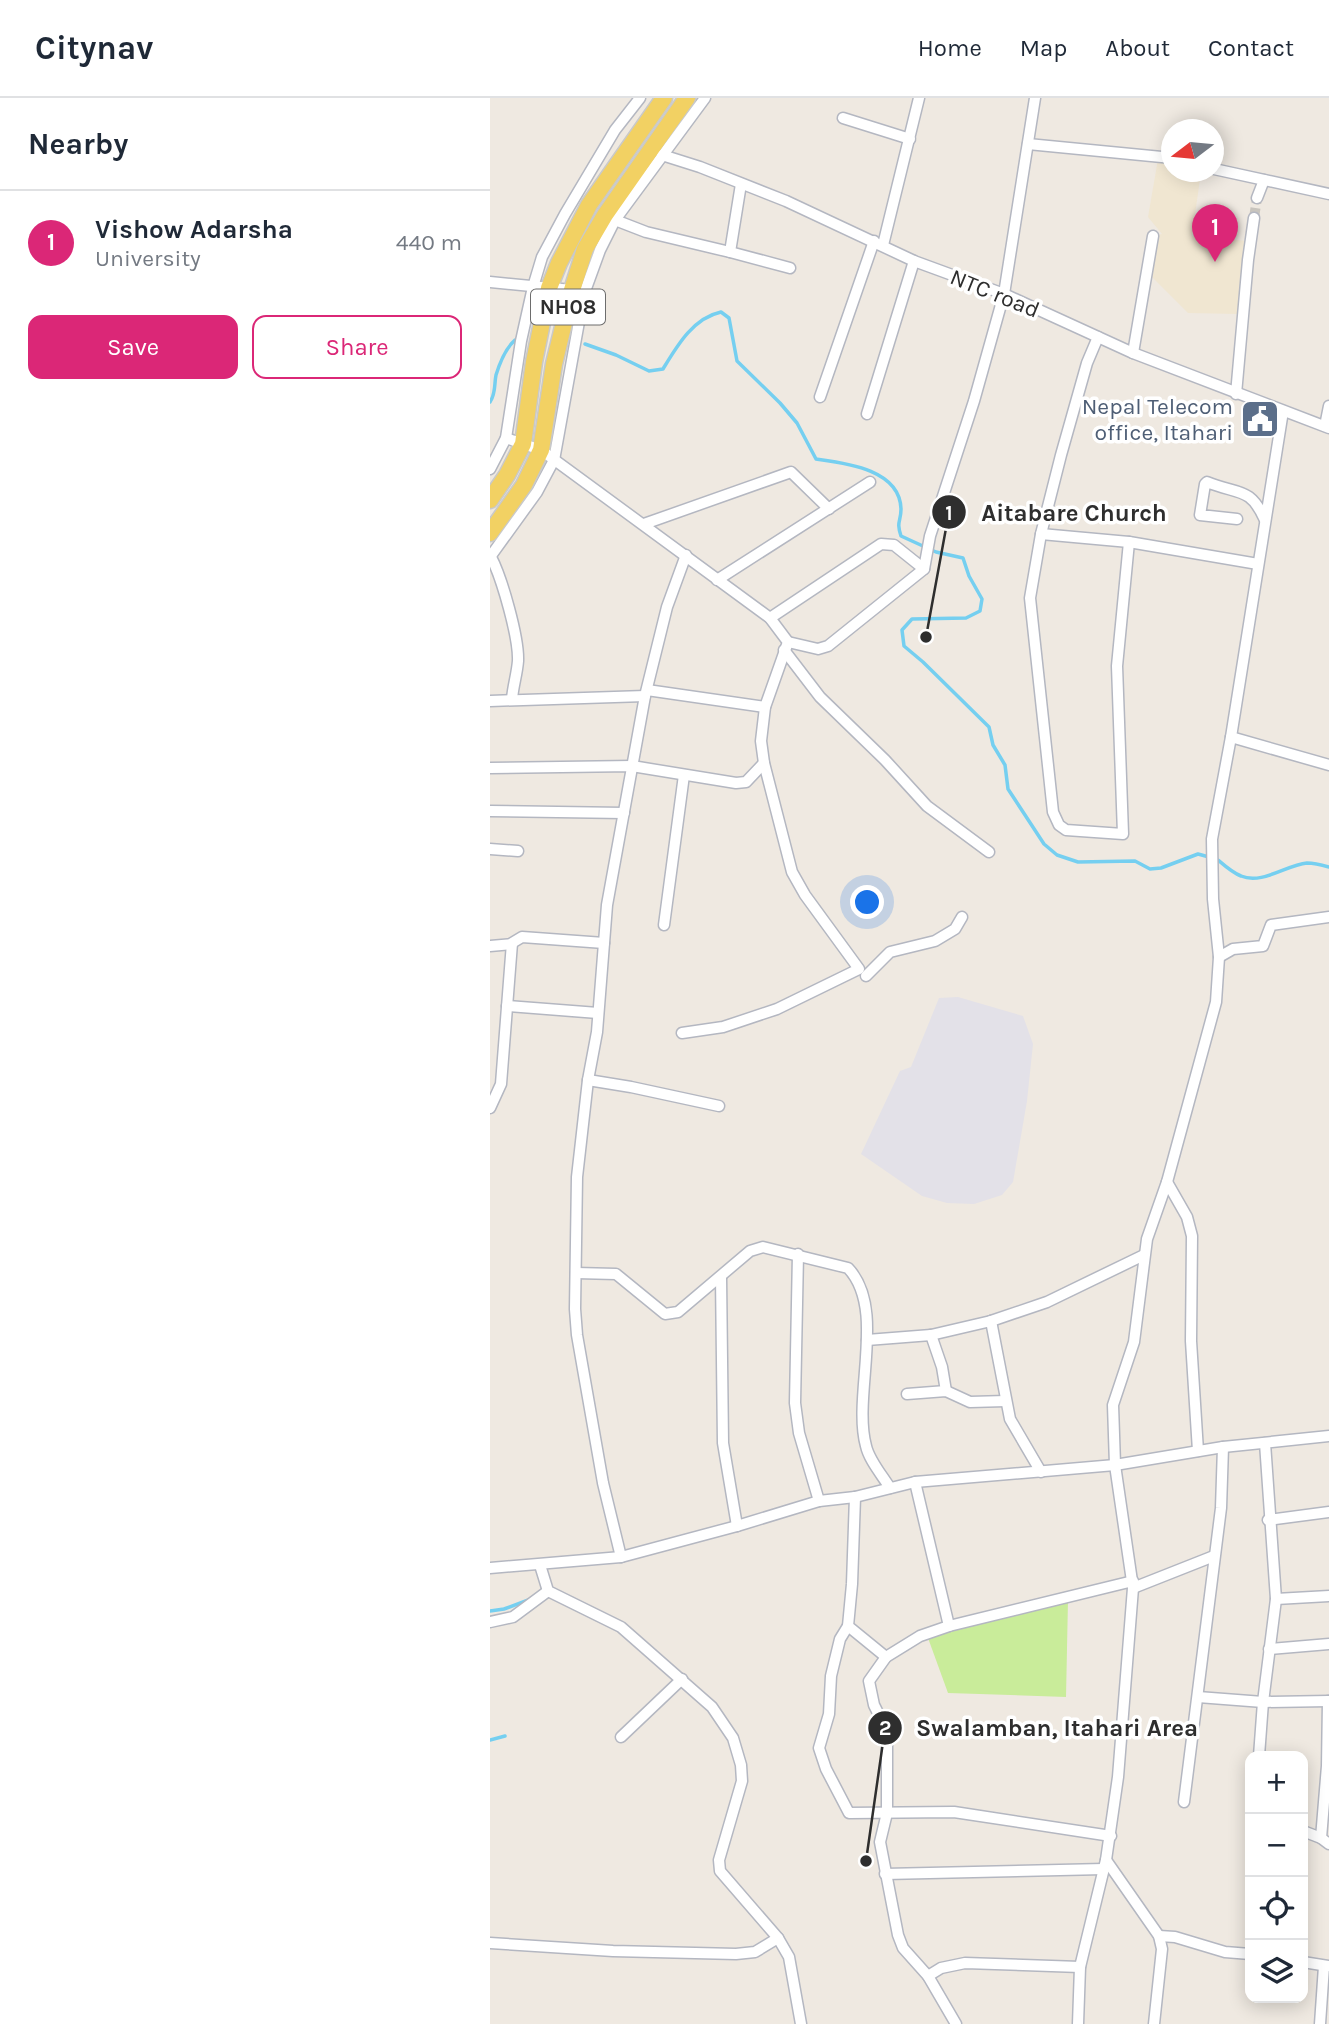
<!DOCTYPE html>
<meta charset="utf-8">
<style>
body{margin:0;font-family:Karla,sans-serif;background:#f2f2f3;color:#1f2937}
.controls{position:absolute;right:21px;bottom:21px;display:grid;overflow:hidden;border-radius:14px;box-shadow:0 4px 18px #0003}
.controls button{width:63px;height:63px;display:grid;place-items:center;padding:0;border:0;border-bottom:2px solid #e0e1e3;background:#fff;color:#1f2937;font:35px sans-serif}
.compass{position:absolute;left:671px;top:21px;width:63px;height:63px;border-radius:50%;background:#fff;box-shadow:0 4px 18px #0003;rotate:254deg}
.you{position:absolute;left:378px;top:805px;width:24px;height:24px;margin:-18px;border:5px solid #fff;border-radius:50%;background:#1a73e8;box-shadow:0 0 0 10px #1a73e833}
.badge{display:grid;place-items:center;width:46px;height:46px;border-radius:50%;background:#db2777;color:#fff;font-size:23px;font-weight:700}
.pin{position:absolute;translate:-50% -58px;filter:drop-shadow(0 2px 4px #0008)}
.pin::after{content:'';position:absolute;top:37px;width:24px;height:21px;background:inherit;clip-path:polygon(0 0,100% 0,50% 100%)}
.list{margin:0;padding:0;list-style:none}
h2{display:flex;justify-content:space-between;align-items:center;height:91px;margin:0;padding:0 28px;font-size:30px}
h2 small{font-size:23px;font-weight:400;color:#747a83}
.list li{display:grid;grid-template-columns:46px 1fr auto;gap:21px;align-items:center;box-sizing:border-box;height:105px;padding:0 28px;border-top:2px solid #e0e1e3}
.list b{display:block;font-size:26px;white-space:nowrap}
.list p{margin:0;font-size:23px;white-space:nowrap;color:#747a83}
.list em{font-size:23px;font-style:normal;color:#747a83}
.actions{display:flex;gap:14px;padding:21px 28px}
.actions a{flex:1;padding:16px 0;border:2px solid #db2777;border-radius:14px;text-align:center;font-size:24px;color:#db2777}
.actions .main{background:#db2777;color:#fff}
.icon{flex:none;width:38px;height:38px;fill:none;stroke:currentColor;stroke-width:2;stroke-linecap:round;stroke-linejoin:round}
.map{position:relative;flex:none;width:839px;height:1926px;overflow:hidden}
header{display:flex;align-items:center;gap:42px;box-sizing:border-box;height:98px;padding:0 35px;background:#fff;border-bottom:2px solid #e0e1e3}
header strong{font-size:33px}
nav{display:flex;gap:38px;margin-inline-start:auto;font-size:24px}
main{display:flex}
aside{flex:1;background:#fff}
.map>svg:first-child{display:block}
.industrial{fill:#e3e1e8}
.education{fill:#f0e6d1}
.pitch{fill:#c9ec9a}
.lines{fill:none;stroke-linecap:round;stroke-linejoin:round}
.stream{stroke:#75cff0;stroke-width:3.5}
.street-tunnel{stroke:#c8c4bd;stroke-width:10;stroke-dasharray:10 5;stroke-linecap:butt}
.street-casing{stroke:#b4b7c1;stroke-width:13}
.primary-casing{stroke:#c9c9c9;stroke-width:19}
.street{stroke:#fff;stroke-width:10}
.primary{stroke:#f2d163;stroke-width:16}
.labels{text-anchor:middle;stroke-width:7;stroke-linejoin:round;paint-order:stroke}
.shield{fill:#fff;stroke:#6d6d6d;stroke-width:2}
.shield-label{font-size:21px;font-weight:bold;fill:#2e2e2e}
.street-label{font-size:23px;fill:#2e2e2e;stroke:#fff}
.service-label{font-size:23px;fill:#4e5e75;stroke:#fff;text-anchor:end}
.leader{fill:none;stroke:#2e2e2e;stroke-width:2.5}
.callout-dot{fill:#2e2e2e;stroke:#fff;stroke-width:2.5}
.mark-label{font-size:21px;text-anchor:middle;font-weight:bold;fill:#fff}
.callout-label{font-size:24px;text-anchor:middle;font-weight:bold;fill:#2e2e2e;stroke:#fff;stroke-width:7;stroke-linejoin:round;paint-order:stroke}
</style>
<header>
<strong>Citynav</strong>
<nav><a>Home</a><a>Map</a><a>About</a><a>Contact</a></nav>
</header>
<main>
<aside>
<h2>Nearby<small></small></h2>
<ul class="list">
<li><span class="badge">1</span><div><b>Vishow Adarsha</b><p>University</p></div><em>440 m</em></li>
</ul>
<div class="actions"><a class="main">Save</a><a>Share</a></div>
</aside>
<div class="map">
<svg width="839" height="1926" viewBox="0 0 839 1926">
<rect width="100%" height="100%" fill="#efe9e1"/>
<path class="industrial" d="M468 899 533 918 543 946 537 1003 523 1084 512 1097 484 1106 457 1105 432 1098 371 1056 410 973 421 969 449 900Z"/>
<path class="education" d="M668 61 681 63 682 74H711L702 138 757 143 748 216 698 215 657 174 663 138 672 136 658 119Z"/>
<path class="pitch" d="M578 1502 576 1599 458 1595 438 1540Z"/>
<g class="lines">
<g class="stream">
<path d="M95 246 126 257 159 273 173 271C187 248 203 220 231 214L239 220 247 263 290 305 307 325 326 361C355 365 410 371 411 411 411 424 406 423 411 438L446 454 473 460 479 478 492 501 490 513 476 520 422 521 412 532 414 548 433 564 499 629 503 647 515 667 518 691 554 746 567 757 588 764 645 763 660 771 671 770 708 756 719 759"/>
<path d="M0 304C6 295 4 287 6 277 10 264 16 250 25 242"/>
<path d="M728 762C735 768 743 775 751 778 772 787 796 767 817 765 824 765 832 767 839 769"/>
<path d="M0 1513 14 1511 41 1501"/>
<path d="M0 1642 15 1638"/>
</g>
<path class="street-tunnel" d="M764 120 767 100"/>
<defs>
<g id="street">
<path d="M353 20 420 41"/>
<path d="M538 46 682 60"/>
<path d="M172 57 210 69 296 103 424 163 514 196 643 255 839 330"/>
<path d="M724 71 839 96"/>
<path d="M251 86 240 154 300 170"/>
<path d="M767 100 774 82"/>
<path d="M125 122 156 134 240 154"/>
<path d="M393 147 429 0"/>
<path d="M0 184 82 192"/>
<path d="M608 239 597 265 571 357 551 436 540 500 563 714 569 727 576 732 633 736 627 568 639 444"/>
<path d="M643 255 663 138"/>
<path d="M746 296 758 162 764 120"/>
<path d="M330 299 384 143"/>
<path d="M377 316 424 163"/>
<path d="M835 328 839 308"/>
<path d="M16 340 51 352 280 520 298 544 275 609 271 643 274 665 302 774 315 797 369 871 287 911 233 929 192 935"/>
<path d="M0 371 16 340 31 243 43 189 52 159 75 116 125 32 150 0"/>
<path d="M747 421 710 417 715 386 717 384C748 397 760 388 775 422"/>
<path d="M154 426 301 374 339 411"/>
<path d="M551 436 639 444 768 466"/>
<path d="M0 459 47 394 64 362 94 196 110 152 125 122 215 0"/>
<path d="M1 459C12 480 29 540 28 563 27 576 23 588 22 601"/>
<path d="M227 482 380 384"/>
<path d="M280 520 391 446 404 447 434 471"/>
<path d="M298 544 328 551 338 548 434 471 440 438 484 303 514 196 545 0"/>
<path d="M294 552 330 599 395 662 437 708 499 754"/>
<path d="M157 592 275 609"/>
<path d="M0 603 155 598"/>
<path d="M741 639 839 667"/>
<path d="M0 670 142 668 246 685 256 684 274 665"/>
<path d="M0 713 134 715"/>
<path d="M0 751 28 753"/>
<path d="M174 827 194 677"/>
<path d="M0 848 22 846"/>
<path d="M729 859 743 851 773 848 781 827 839 819"/>
<path d="M376 878 400 854 445 843 465 831 472 819"/>
<path d="M17 908 108 915"/>
<path d="M98 982 141 989 229 1008"/>
<path d="M0 1010 11 986 22 845 32 839 114 845"/>
<path d="M677 1084 697 1119 702 1138 701 1243 708 1353"/>
<path d="M308 1156 305 1305 309 1335 329 1403"/>
<path d="M86 1175 126 1176 175 1216 188 1214 260 1153 273 1149 358 1170C397 1211 362 1297 376 1348 379 1362 392 1377 400 1390"/>
<path d="M231 1179 233 1345 247 1428"/>
<path d="M501 1223 520 1321 551 1374"/>
<path d="M441 1237 452 1269 456 1293"/>
<path d="M377 1242 441 1237 501 1223 557 1204 654 1157"/>
<path d="M417 1296 456 1293 480 1304 516 1303"/>
<path d="M425 1384 459 1528"/>
<path d="M365 1399 362 1486 358 1528 396 1559"/>
<path d="M778 1422 839 1414"/>
<path d="M131 1459 113 1385 87 1237 85 1211 87 1079 98 982 107 934 117 807 155 598 177 509 196 457"/>
<path d="M50 1467 58 1493 131 1529 222 1609 243 1640 251 1667 252 1683 229 1762 230 1773 288 1840 299 1859 311 1926"/>
<path d="M0 1470 131 1459 247 1428 329 1403 365 1399 425 1384 625 1367 733 1349 839 1338"/>
<path d="M643 1490 724 1458"/>
<path d="M786 1501 839 1498"/>
<path d="M0 1524 23 1519 58 1493"/>
<path d="M358 1528 350 1541 341 1578 339 1616 329 1650 336 1671 359 1715 464 1714 621 1738"/>
<path d="M779 1551 839 1546"/>
<path d="M708 1599 773 1604 839 1603"/>
<path d="M131 1639 192 1581"/>
<path d="M769 1658 773 1604 786 1501 775 1345"/>
<path d="M694 1704 731 1410 733 1349"/>
<path d="M813 1733 831 1740 839 1746"/>
<path d="M831 1740 837 1668 838 1603"/>
<path d="M616 1762 669 1838 672 1851 664 1926"/>
<path d="M395 1776 614 1771"/>
<path d="M669 1838 685 1839 735 1854 760 1856"/>
<path d="M0 1845 123 1853 246 1856 265 1854 288 1840"/>
<path d="M813 1864 838 1868"/>
<path d="M438 1878 451 1870 475 1865 590 1869"/>
<path d="M466 1926 438 1878 413 1850 408 1837 390 1744 397 1715V1633L384 1607 379 1583 396 1559 430 1538 459 1528 643 1483"/>
<path d="M588 1926 590 1869 616 1762 628 1679 643 1490 625 1367 623 1307 644 1244 657 1141 677 1084 726 904 729 859 723 801 722 741 741 639 793 313"/>
<path d="M830 1926 834 1868"/>
</g>
<g id="primary">
<path d="M0 402 17 377 33 346 44 264 59 190 69 165 99 107 174 0"/>
<path d="M0 435 34 387 51 352 64 266 82 192 95 151 115 117 197 0"/>
</g>
</defs>
<use href="#street" class="street-casing"/>
<use href="#primary" class="primary-casing"/>
<use href="#street" class="street"/>
<use href="#primary" class="primary"/>
</g>
<defs>
<symbol id="civic-square" viewBox="-11 -11 22 22"><rect x="-9" y="-9" width="18" height="18" rx="4" fill="#5c6f8a" stroke="#fff"/><path d="M-.6-6.5H3V-4.5H.6V-3L4-1V1h2V6H-6V1h2V-1L-.6-3ZM-1.2 2.5V6h2.4V2.5Z" fill="#fff"/></symbol>
</defs>
<g fill-rule="evenodd">
<use href="#civic-square" x="748" y="299" width="44" height="44"/>
</g>
<g class="labels">
<rect class="shield" x="41" y="191.5" width="74" height="35" rx="5"/>
<g class="shield-label">
<text x="78" y="216">NH08</text>
</g>
<g class="street-label">
<text transform="translate(505 195) rotate(22)" y="8">NTC road</text>
</g>
<g class="service-label">
<text x="743" y="316">Nepal Telecom<tspan x="743" dy="26">office, Itahari</tspan></text>
</g>
</g>
<path class="leader" d="M436 539L459 414M376 1763L395 1630"/>
<g class="callout-dot">
<circle cx="436" cy="539" r="7"/>
<circle cx="376" cy="1763" r="7"/>
<circle cx="459" cy="414" r="18"/>
<circle cx="395" cy="1630" r="18"/>
</g>
<g class="mark-label">
<text x="459" y="422">1</text>
<text x="395" y="1637">2</text>
</g>
<g class="callout-label">
<text x="584" y="423">Aitabare Church</text>
<text x="567" y="1638">Swalamban, Itahari Area</text>
</g>
</svg>
<div class="controls">
<button>+</button>
<button>−</button>
<button><svg class="icon" aria-label="locate" viewBox="0 0 24 24"><circle cx="12" cy="12" r="6"/><path d="M12 2v4M12 18v4M2 12h4M18 12h4"/></svg></button>
<button><svg class="icon" aria-label="layers" viewBox="0 0 24 24"><path d="M12 4l9 5-9 5-9-5zM3 14l9 5 9-5"/></svg></button>
</div>
<svg class="compass" viewBox="-18 -18 36 36"><path d="M0-13l5 13h-10z" fill="#e53935"/><path d="M0 13l5-13h-10z" fill="#747a83"/></svg>
<div class="you"></div>
<div class="pin badge" style="left:725px;top:164px">1</div>
</div>
</main>
